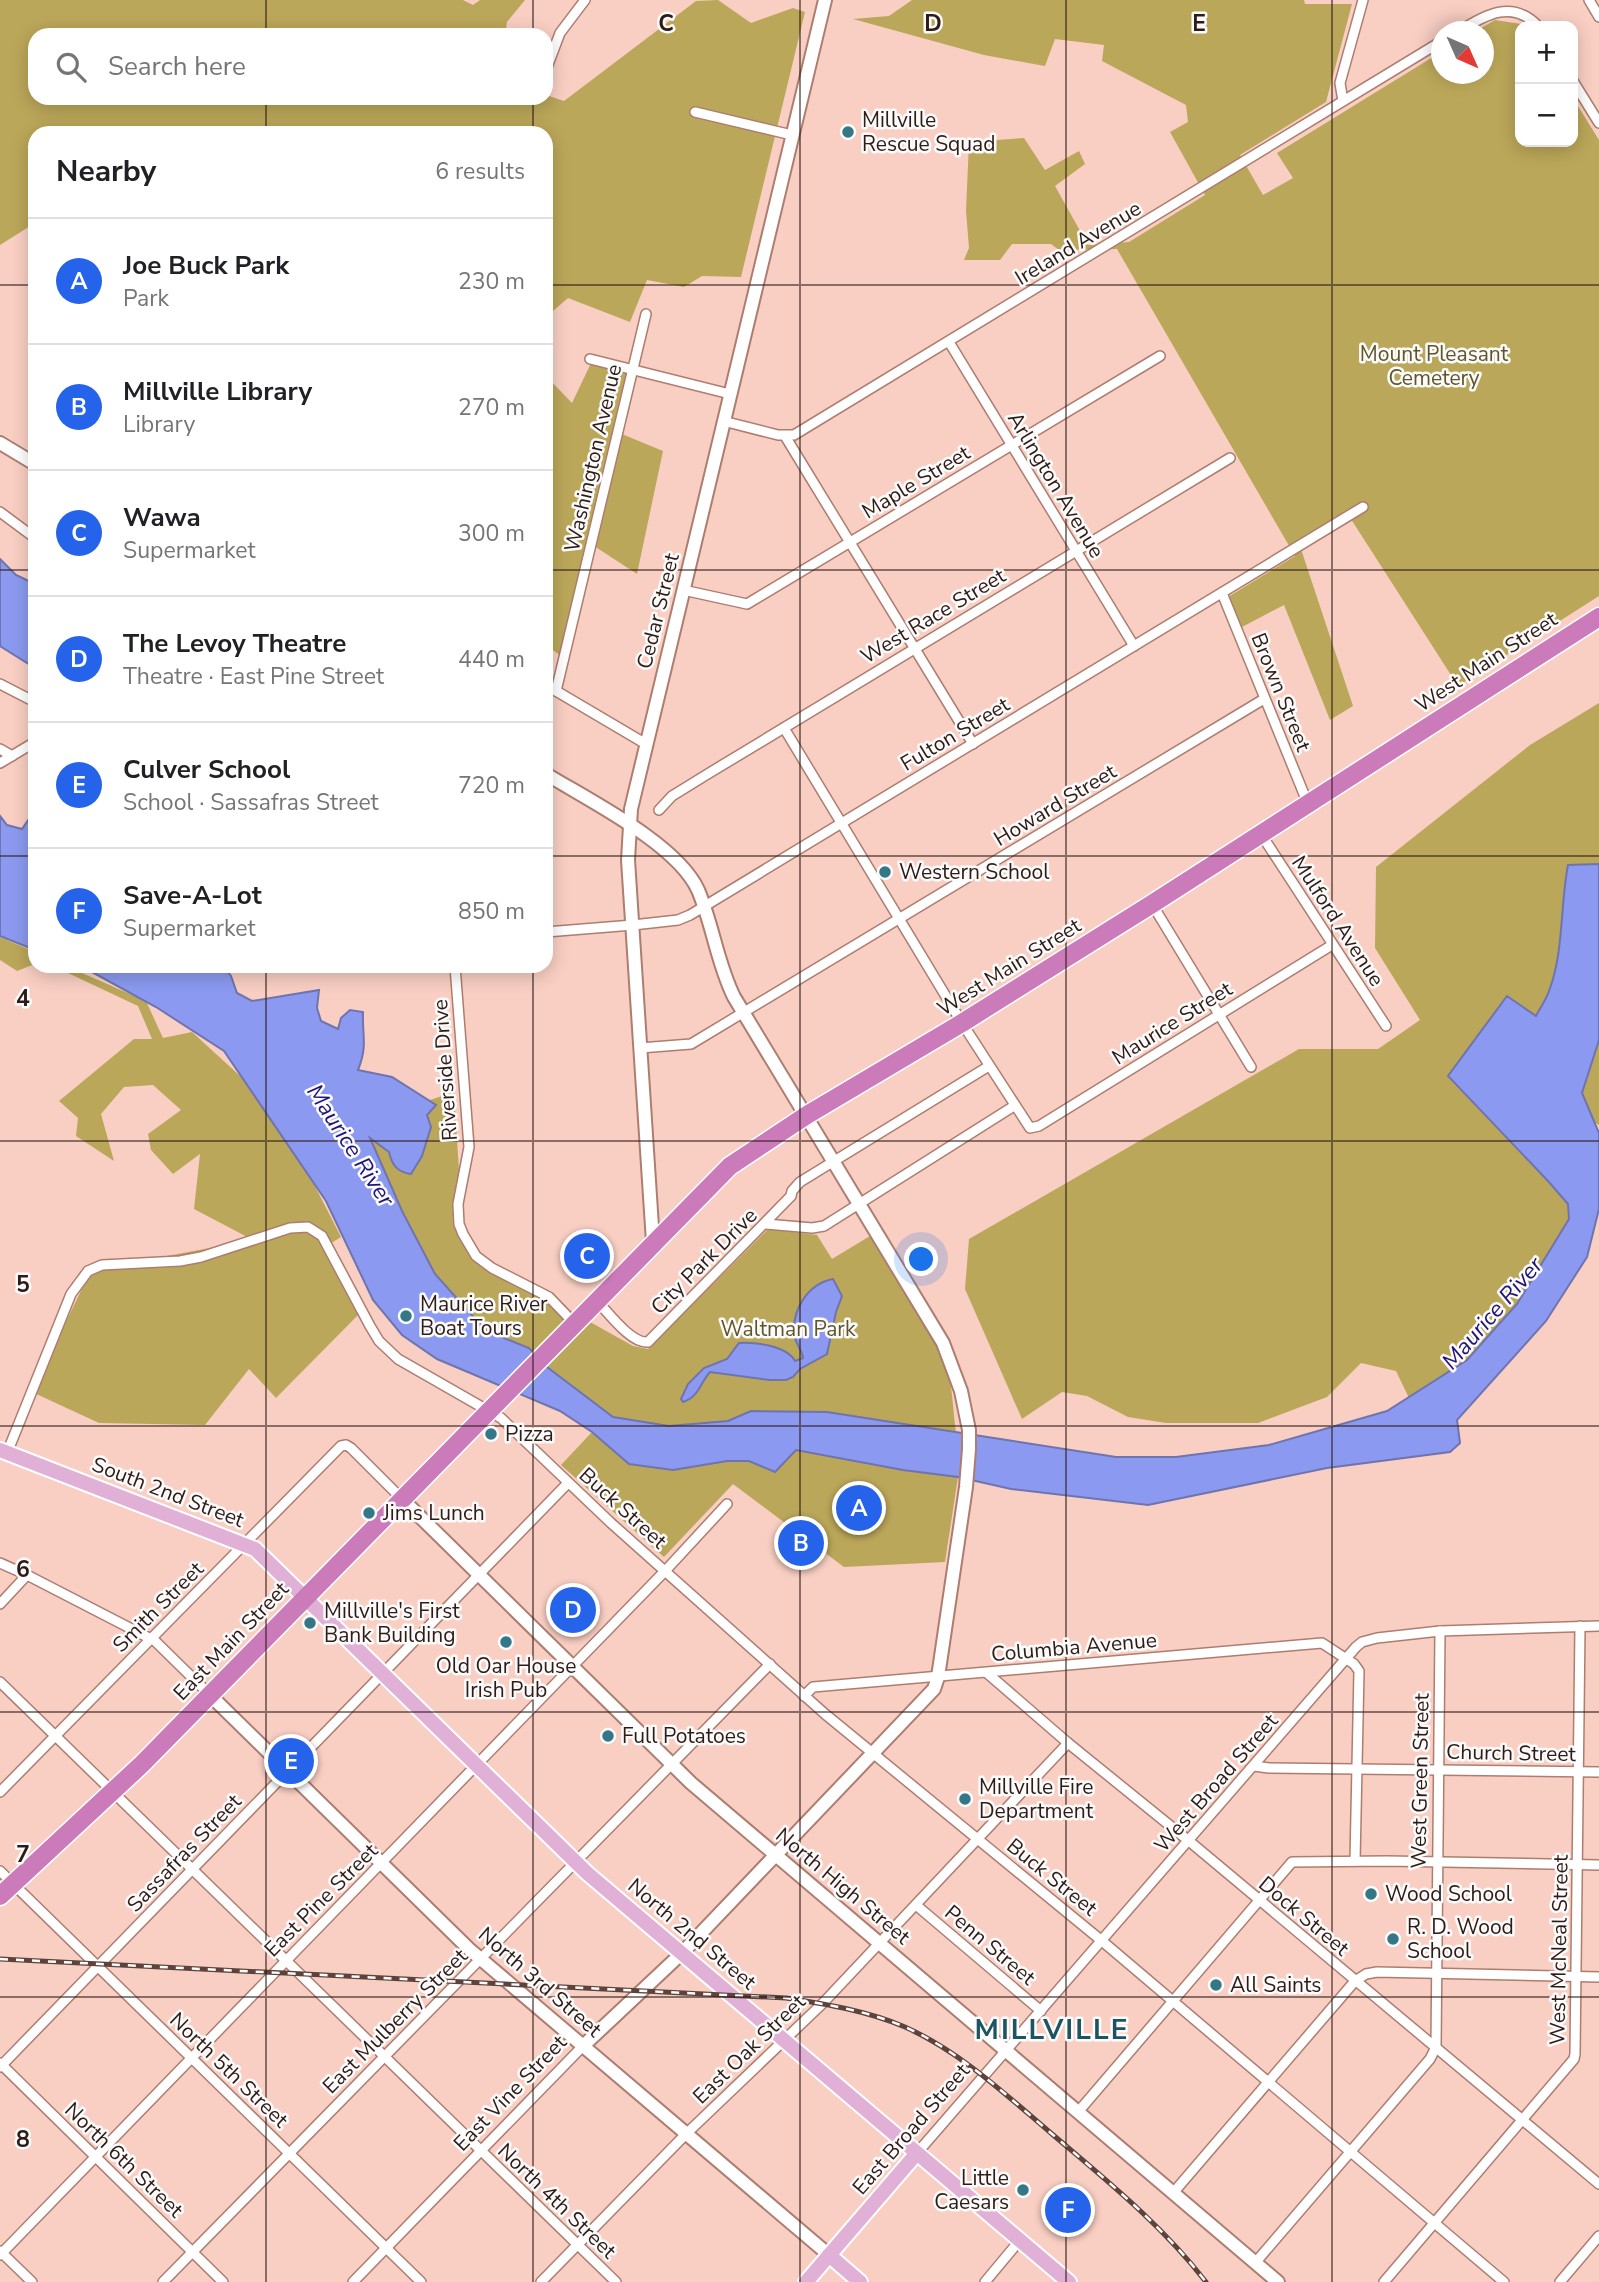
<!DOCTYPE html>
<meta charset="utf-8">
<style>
body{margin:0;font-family:"Nunito Sans",sans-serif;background:#f2f2f2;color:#202124}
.controls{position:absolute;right:21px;top:21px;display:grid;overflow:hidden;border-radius:14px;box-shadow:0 4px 18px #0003}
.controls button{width:63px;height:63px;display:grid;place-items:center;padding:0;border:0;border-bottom:2px solid #e0e0e0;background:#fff;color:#202124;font:35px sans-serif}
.compass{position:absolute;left:1431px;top:21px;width:63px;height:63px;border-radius:50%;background:#fff;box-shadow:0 4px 18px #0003;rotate:135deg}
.you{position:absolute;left:922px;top:1260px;width:24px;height:24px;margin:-18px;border:5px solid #fff;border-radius:50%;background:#1a73e8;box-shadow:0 0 0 10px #1a73e833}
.badge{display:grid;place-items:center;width:46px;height:46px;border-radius:50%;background:#2563eb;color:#fff;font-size:23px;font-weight:700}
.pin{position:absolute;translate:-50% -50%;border:4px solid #fff;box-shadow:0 2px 7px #0006}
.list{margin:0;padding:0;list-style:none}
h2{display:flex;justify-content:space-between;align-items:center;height:91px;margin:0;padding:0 28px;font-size:30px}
h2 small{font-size:23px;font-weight:400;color:#757577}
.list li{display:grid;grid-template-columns:46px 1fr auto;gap:21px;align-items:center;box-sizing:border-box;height:126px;padding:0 28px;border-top:2px solid #e0e0e0}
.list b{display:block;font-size:26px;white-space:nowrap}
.list p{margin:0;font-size:23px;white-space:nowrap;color:#757577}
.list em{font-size:23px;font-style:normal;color:#757577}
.icon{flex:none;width:38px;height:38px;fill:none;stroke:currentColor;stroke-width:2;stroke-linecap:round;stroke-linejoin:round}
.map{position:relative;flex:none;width:1599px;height:2282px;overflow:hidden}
.search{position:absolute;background:#fff;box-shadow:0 4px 18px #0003;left:28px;top:28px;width:525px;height:77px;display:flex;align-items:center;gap:18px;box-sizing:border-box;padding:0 24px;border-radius:21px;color:#757577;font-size:26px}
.panel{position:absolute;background:#fff;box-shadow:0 4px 18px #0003;left:28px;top:126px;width:525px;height:847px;border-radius:21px}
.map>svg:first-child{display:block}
.green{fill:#bba759}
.water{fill:#8b9af0;stroke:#6f74af;stroke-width:2}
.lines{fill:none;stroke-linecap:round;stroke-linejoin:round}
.street-casing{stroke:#ad7d70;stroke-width:12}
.secondary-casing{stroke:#ad7d70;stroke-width:16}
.primary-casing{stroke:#fff;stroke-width:18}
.highway-casing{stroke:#fff;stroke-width:21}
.street{stroke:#fff;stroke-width:9}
.secondary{stroke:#fff;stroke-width:12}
.primary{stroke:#e0b0d6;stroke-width:14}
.highway{stroke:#cc7bba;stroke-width:18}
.rail-casing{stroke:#5c443d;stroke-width:5}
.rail{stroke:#fbfbfb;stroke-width:2.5;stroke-dasharray:8;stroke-linecap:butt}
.grid{fill:none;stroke:#2e1b16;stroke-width:2;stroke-opacity:0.55}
.poi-dot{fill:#347787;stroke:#fbfbfb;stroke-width:2.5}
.labels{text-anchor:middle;stroke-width:5;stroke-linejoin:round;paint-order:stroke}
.poi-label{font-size:21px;fill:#2e1b16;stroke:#fbfbfb;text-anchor:start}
.street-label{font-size:21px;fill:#2e1b16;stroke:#fbfbfb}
.park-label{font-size:21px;fill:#60552a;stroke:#fbfbfb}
.water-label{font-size:23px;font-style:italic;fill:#1e1478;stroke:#fbfbfb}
.district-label{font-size:28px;font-weight:bold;letter-spacing:2px;fill:#1d5461;stroke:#fbfbfb}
.grid-label{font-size:23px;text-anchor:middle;font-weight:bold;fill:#2e1b16;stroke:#fbfbfb;stroke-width:5;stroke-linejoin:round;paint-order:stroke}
</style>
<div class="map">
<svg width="1599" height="2282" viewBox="0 0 1599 2282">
<rect width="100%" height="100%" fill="#f9cfc3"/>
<g class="green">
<path d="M0 0H463L473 5 480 0H525L507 22 505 35H35V98H546V95L564 101 696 1 718 0 751 23 793 8 805 12 741 277 702 276 684 287 647 280 630 322 568 298 546 317V133H35V223L0 245Z"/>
<path d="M912 0H1304L1305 4H1352L1326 102 1240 155 1263 195 1293 178 1277 153 1441 52 1442 74H1484V32L1476 31 1495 20 1528 25 1520 26V142H1573V98L1599 140V596L1458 686 1349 516 1299 543 1353 706 1330 720 1284 605 1242 627 1228 597 1295 556 1117 249 1059 250 1051 244H1012L1000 260H964L969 248 966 211 969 142 1024 138 1045 170 1079 151 1085 164 1055 186 1088 245 1129 242 1205 195 1170 132 1188 122 1186 105 1102 61 1104 45 1055 39 1045 66 984 55 853 19 889 16Z"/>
<path d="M593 359 630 375 617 432 663 451 637 574 591 544 561 656 546 645V376L572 403Z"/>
<path d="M1599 703V864L1568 866C1560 907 1564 952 1549 992 1545 1000 1540 1008 1536 1016L1507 996 1548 1181 1568 1204 1569 1219 1517 1304 1467 1360 1409 1398 1396 1371 1361 1363 1327 1397 1258 1423H1166L1128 1417 1087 1396 1062 1392 1022 1419 965 1289 969 1239 1299 1049H1378L1420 1020 1375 948 1376 867 1530 745Z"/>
<path d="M0 937 35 952V964L17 971 0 960Z"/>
<path d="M53 966H66L146 1001 163 1038 192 1032 275 1108 341 1237 328 1245 362 1311 276 1398 249 1369 205 1425 99 1423 32 1392 91 1270 253 1240 194 1209 200 1154 173 1174 151 1150 148 1134 181 1110 153 1085 124 1087 101 1114 114 1161 76 1136 78 1118 59 1101 134 1039H152L138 1006Z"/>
<path d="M1599 1032V1125L1580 1115 1579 1059Z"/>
<path d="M454 1092 463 1234 472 1256 633 1346 648 1349 768 1229 817 1235 832 1259 870 1236C896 1278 932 1325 948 1372 953 1391 953 1413 956 1432L827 1412 751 1411 728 1421 669 1426 613 1417 547 1367 487 1331 435 1274 402 1211 370 1137 391 1113Z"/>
<path d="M592 1432 629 1464 673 1470 727 1461H749L775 1472 796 1450 903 1470 958 1477 945 1562 844 1567 733 1484 664 1557 561 1465Z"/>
</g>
<g class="water">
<path d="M0 559 16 575 35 584V668L0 646Z"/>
<path d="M35 810V950L0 936V816L7 825 22 829Z"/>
<path d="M1599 864V1040L1582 1093 1599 1133V1209L1587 1257 1546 1321 1457 1420 1460 1443 1450 1452 1327 1468 1148 1505 1011 1489 958 1477 903 1470 796 1450 775 1472 749 1461H727L673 1470 629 1464 592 1432 560 1411 437 1359 402 1335 373 1300 326 1201 224 1051 156 1007 92 972 76 966H223L231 976 237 993 252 1001 319 990 317 1008 321 1021 338 1029 341 1018 350 1010 363 1012C362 1037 368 1045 358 1070L392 1077 436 1105 427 1115 431 1127 422 1156 411 1174C397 1172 392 1165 389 1152L370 1138 402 1211 435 1274 486 1331 529 1348 547 1367 613 1417 669 1426 728 1421 751 1411 827 1412 1116 1457H1176L1269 1445 1387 1411 1467 1360 1517 1304 1569 1219 1568 1204 1548 1181 1448 1076 1507 996 1536 1016C1540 1008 1546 1000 1549 991 1564 952 1560 906 1568 865Z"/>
<path d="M833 1279 842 1296 836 1312 827 1354 800 1369 793 1377 786 1380H770L710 1372C700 1383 699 1397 683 1402L681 1399 688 1384 704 1368 727 1359 739 1343C756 1342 787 1346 795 1361L803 1358C802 1351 797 1345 795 1338 790 1312 807 1284 833 1279Z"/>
</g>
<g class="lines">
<defs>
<g id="street">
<path d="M1589 0 1599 17"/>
<path d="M1458 32C1487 13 1513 0 1538 26"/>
<path d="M546 70 560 33 585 0"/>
<path d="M1573 81 1599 123"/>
<path d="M1343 101 1340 83 1363 0"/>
<path d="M695 112 792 135"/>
<path d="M949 342 1134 646"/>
<path d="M590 359 730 394"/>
<path d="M723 421 778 435H794L1442 41"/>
<path d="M785 436 973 744"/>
<path d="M0 512 35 538"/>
<path d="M683 590 747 604 1160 356"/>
<path d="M1222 593 1308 804"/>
<path d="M0 684 35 702"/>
<path d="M546 685 646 744"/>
<path d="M556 691 646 314"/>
<path d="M784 728 962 1023 1030 1128 1039 1126 1332 945"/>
<path d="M0 749 12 756"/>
<path d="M0 763 35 742"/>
<path d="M659 810 672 796 706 775 1230 458"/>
<path d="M1261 834 1386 1026"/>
<path d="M1152 904 1251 1067"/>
<path d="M546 932 633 925 678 920 690 915 1363 507"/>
<path d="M455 966 469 1147 458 1204 459 1224 463 1234 476 1256 492 1268 549 1297 574 1323"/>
<path d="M640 1048 691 1044 1264 699"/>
<path d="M766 1224 812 1228 824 1226 1014 1106"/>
<path d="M596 1300C608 1312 631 1344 648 1342L791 1196 792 1191 800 1182 989 1066"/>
<path d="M7 1453 71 1294 88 1271 102 1265 180 1261 201 1257 290 1228 308 1227 322 1236 370 1326 379 1341 398 1359 501 1418 611 1523 825 1714 1102 1941 1504 2282"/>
<path d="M0 1563 27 1575 155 1641 210 1695"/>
<path d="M0 1604 27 1575"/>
<path d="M987 1673 1068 1743 1189 1841 1599 2184"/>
<path d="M0 1682 616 2282"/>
<path d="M804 1696 813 1687 1322 1643 1354 1664 1359 1671 1355 1861"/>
<path d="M1254 1766 1269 1768 1599 1772"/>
<path d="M0 1792 341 1446 346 1445 351 1448 402 1499"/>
<path d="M0 1871 421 2282"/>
<path d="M916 1905 1041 2011"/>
<path d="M0 2063 223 2282"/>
<path d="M0 2067 568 1483"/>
<path d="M1078 2112 1292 1862 1387 1861 1599 1865"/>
<path d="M917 2153 1356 1647 1362 1642 1377 1638 1440 1631 1599 1626"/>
<path d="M1173 2193 1355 1981 1366 1974 1377 1972 1599 1977"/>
<path d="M0 2251 32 2282"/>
<path d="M0 2255 666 1570 727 1504"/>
<path d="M1255 2263 1430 2059 1436 2047 1440 1631"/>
<path d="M163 2282 770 1664"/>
<path d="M353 2282 583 2046"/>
<path d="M541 2282 686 2134 823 2003 1068 1743"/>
<path d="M985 2282 1020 2240"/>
<path d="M1384 2282 1574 2059 1575 2054 1580 1626"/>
<path d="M1560 2282 1599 2236"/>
</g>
<g id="secondary">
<path d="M0 443 35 464"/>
<path d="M546 774C590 801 677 844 698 890 713 925 717 963 734 997L943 1343 961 1391 969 1430V1449L966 1487 938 1677 934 1689 682 1953 583 2046"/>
<path d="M653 1242 628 860 631 809 825 0"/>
<path d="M402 1499 691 1783 1278 2282"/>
<path d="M210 1695 469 1949 829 2255"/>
</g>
<g id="primary">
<path d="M0 1450 255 1549 587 1873 1069 2282"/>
<path d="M829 2255 860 2282"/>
<path d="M806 2282 917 2153"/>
</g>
<path id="highway" d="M0 1896 142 1764 730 1166 807 1115 962 1023 1152 904 1599 617"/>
</defs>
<use href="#street" class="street-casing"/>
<use href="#secondary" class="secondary-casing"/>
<use href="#primary" class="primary-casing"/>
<use href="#highway" class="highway-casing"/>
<use href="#street" class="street"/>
<use href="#secondary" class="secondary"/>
<use href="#primary" class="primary"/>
<use href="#highway" class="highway"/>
<defs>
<path id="rail" d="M0 1959 786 1998C826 2004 868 2011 905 2027 961 2052 1006 2095 1052 2134 1106 2180 1162 2225 1206 2282"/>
</defs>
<use href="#rail" class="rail-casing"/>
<use href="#rail" class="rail"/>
</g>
<path class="grid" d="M266 0V35M533 0V35M800 0V2282M1066 0V2282M1332 0V2282M266 98V133M533 98V133M0 285H35M546 285H1599M0 570H35M546 570H1599M0 856H35M546 856H1599M266 966V2282M533 966V2282M0 1141H1599M0 1426H1599M0 1712H1599M0 1997H1599"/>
<g class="poi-dot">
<circle cx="848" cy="132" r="7"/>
<circle cx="885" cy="872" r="7"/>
<circle cx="406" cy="1316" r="7"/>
<circle cx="491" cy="1434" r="7"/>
<circle cx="369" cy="1513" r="7"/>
<circle cx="310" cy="1623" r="7"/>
<circle cx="506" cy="1642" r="7"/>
<circle cx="608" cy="1736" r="7"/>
<circle cx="965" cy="1799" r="7"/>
<circle cx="1371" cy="1894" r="7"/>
<circle cx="1393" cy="1939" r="7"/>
<circle cx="1216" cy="1985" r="7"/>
<circle cx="1023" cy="2190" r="7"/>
</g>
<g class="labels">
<g class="poi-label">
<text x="862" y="127">Millville<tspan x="862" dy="24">Rescue Squad</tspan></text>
<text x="899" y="879">Western School</text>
<text x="420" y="1311">Maurice River<tspan x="420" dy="24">Boat Tours</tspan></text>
<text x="505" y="1441">Pizza</text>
<text x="383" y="1520">Jims Lunch</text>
<text x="324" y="1618">Millville's First<tspan x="324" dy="24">Bank Building</tspan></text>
<text x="506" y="1673" text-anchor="middle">Old Oar House<tspan x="506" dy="24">Irish Pub</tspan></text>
<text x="622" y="1743">Full Potatoes</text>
<text x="979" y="1794">Millville Fire<tspan x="979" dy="24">Department</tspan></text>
<text x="1385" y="1901">Wood School</text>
<text x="1407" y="1934">R. D. Wood<tspan x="1407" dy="24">School</tspan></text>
<text x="1230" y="1992">All Saints</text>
<text x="1009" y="2185" text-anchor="end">Little<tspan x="1009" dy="24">Caesars</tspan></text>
</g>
<g class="street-label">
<text transform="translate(1078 243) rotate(-31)" y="7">Ireland Avenue</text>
<text transform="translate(593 458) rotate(-77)" y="7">Washington Avenue</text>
<text transform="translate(916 482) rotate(-31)" y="7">Maple Street</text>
<text transform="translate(1056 485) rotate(59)" y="7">Arlington Avenue</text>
<text transform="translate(658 611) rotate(-76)" y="7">Cedar Street</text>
<text transform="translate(933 616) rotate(-31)" y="7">West Race Street</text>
<text transform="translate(1486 662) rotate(-33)" y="7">West Main Street</text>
<text transform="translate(1281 692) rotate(68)" y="7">Brown Street</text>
<text transform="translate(955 734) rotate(-31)" y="7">Fulton Street</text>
<text transform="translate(1055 805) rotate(-31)" y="7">Howard Street</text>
<text transform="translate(1338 921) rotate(57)" y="7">Mulford Avenue</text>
<text transform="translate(1009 967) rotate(-32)" y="7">West Main Street</text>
<text transform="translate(1172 1023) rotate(-32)" y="7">Maurice Street</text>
<text transform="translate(445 1070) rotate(-94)" y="7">Riverside Drive</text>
<text transform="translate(704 1261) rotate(-45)" y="7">City Park Drive</text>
<text transform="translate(168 1492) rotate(21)" y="7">South 2nd Street</text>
<text transform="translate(623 1508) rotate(42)" y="7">Buck Street</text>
<text transform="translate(158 1607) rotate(-45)" y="7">Smith Street</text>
<text transform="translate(231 1641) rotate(-46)" y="7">East Main Street</text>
<text transform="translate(1074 1647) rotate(-5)" y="7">Columbia Avenue</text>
<text transform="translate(1511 1753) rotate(1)" y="7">Church Street</text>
<text transform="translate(1420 1781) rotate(-89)" y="7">West Green Street</text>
<text transform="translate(1216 1783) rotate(-49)" y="7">West Broad Street</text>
<text transform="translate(184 1853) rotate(-46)" y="7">Sassafras Street</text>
<text transform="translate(1052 1877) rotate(39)" y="7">Buck Street</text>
<text transform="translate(843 1886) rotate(40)" y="7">North High Street</text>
<text transform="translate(321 1900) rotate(-45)" y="7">East Pine Street</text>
<text transform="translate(1304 1916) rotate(40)" y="7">Dock Street</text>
<text transform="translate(692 1934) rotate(40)" y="7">North 2nd Street</text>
<text transform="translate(990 1945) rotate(40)" y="7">Penn Street</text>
<text transform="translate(1559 1950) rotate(-89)" y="7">West McNeal Street</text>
<text transform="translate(540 1982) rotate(41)" y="7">North 3rd Street</text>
<text transform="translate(395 2021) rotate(-45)" y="7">East Mulberry Street</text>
<text transform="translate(749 2049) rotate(-44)" y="7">East Oak Street</text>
<text transform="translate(229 2070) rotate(44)" y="7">North 5th Street</text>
<text transform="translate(510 2093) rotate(-46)" y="7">East Vine Street</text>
<text transform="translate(911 2129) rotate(-49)" y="7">East Broad Street</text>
<text transform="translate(124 2160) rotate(44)" y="7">North 6th Street</text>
<text transform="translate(557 2201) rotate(44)" y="7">North 4th Street</text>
</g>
<g class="park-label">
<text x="1434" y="361">Mount Pleasant<tspan x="1434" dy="24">Cemetery</tspan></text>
<text x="788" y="1336">Waltman Park</text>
</g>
<g class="water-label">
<text transform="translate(351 1145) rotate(57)" y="8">Maurice River</text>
<text transform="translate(1492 1313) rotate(-49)" y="8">Maurice River</text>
</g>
<g class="district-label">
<text x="1052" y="2039">MILLVILLE</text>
</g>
</g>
<g class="grid-label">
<text x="666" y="31">C</text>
<text x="933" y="31">D</text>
<text x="1199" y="31">E</text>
<text x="23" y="1006">4</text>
<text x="23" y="1292">5</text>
<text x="23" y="1577">6</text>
<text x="23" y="1862">7</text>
<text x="23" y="2147">8</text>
</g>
</svg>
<div class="controls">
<button>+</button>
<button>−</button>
</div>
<svg class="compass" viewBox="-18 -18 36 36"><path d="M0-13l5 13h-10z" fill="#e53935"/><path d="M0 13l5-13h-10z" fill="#757577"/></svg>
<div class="you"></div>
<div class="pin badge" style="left:859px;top:1508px">A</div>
<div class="pin badge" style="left:801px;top:1543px">B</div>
<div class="pin badge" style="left:587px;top:1256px">C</div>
<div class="pin badge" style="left:573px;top:1610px">D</div>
<div class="pin badge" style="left:291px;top:1761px">E</div>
<div class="pin badge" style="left:1068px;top:2210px">F</div>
<div class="search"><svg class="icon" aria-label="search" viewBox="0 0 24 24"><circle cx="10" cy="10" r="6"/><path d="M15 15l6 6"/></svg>Search here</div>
<section class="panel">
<h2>Nearby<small>6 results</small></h2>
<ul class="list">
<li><span class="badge">A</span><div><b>Joe Buck Park</b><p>Park</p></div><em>230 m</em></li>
<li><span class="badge">B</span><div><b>Millville Library</b><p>Library</p></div><em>270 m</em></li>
<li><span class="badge">C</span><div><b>Wawa</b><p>Supermarket</p></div><em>300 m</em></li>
<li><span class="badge">D</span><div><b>The Levoy Theatre</b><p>Theatre · East Pine Street</p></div><em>440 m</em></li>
<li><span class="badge">E</span><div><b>Culver School</b><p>School · Sassafras Street</p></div><em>720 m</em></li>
<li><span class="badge">F</span><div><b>Save-A-Lot</b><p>Supermarket</p></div><em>850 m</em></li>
</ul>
</section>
</div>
